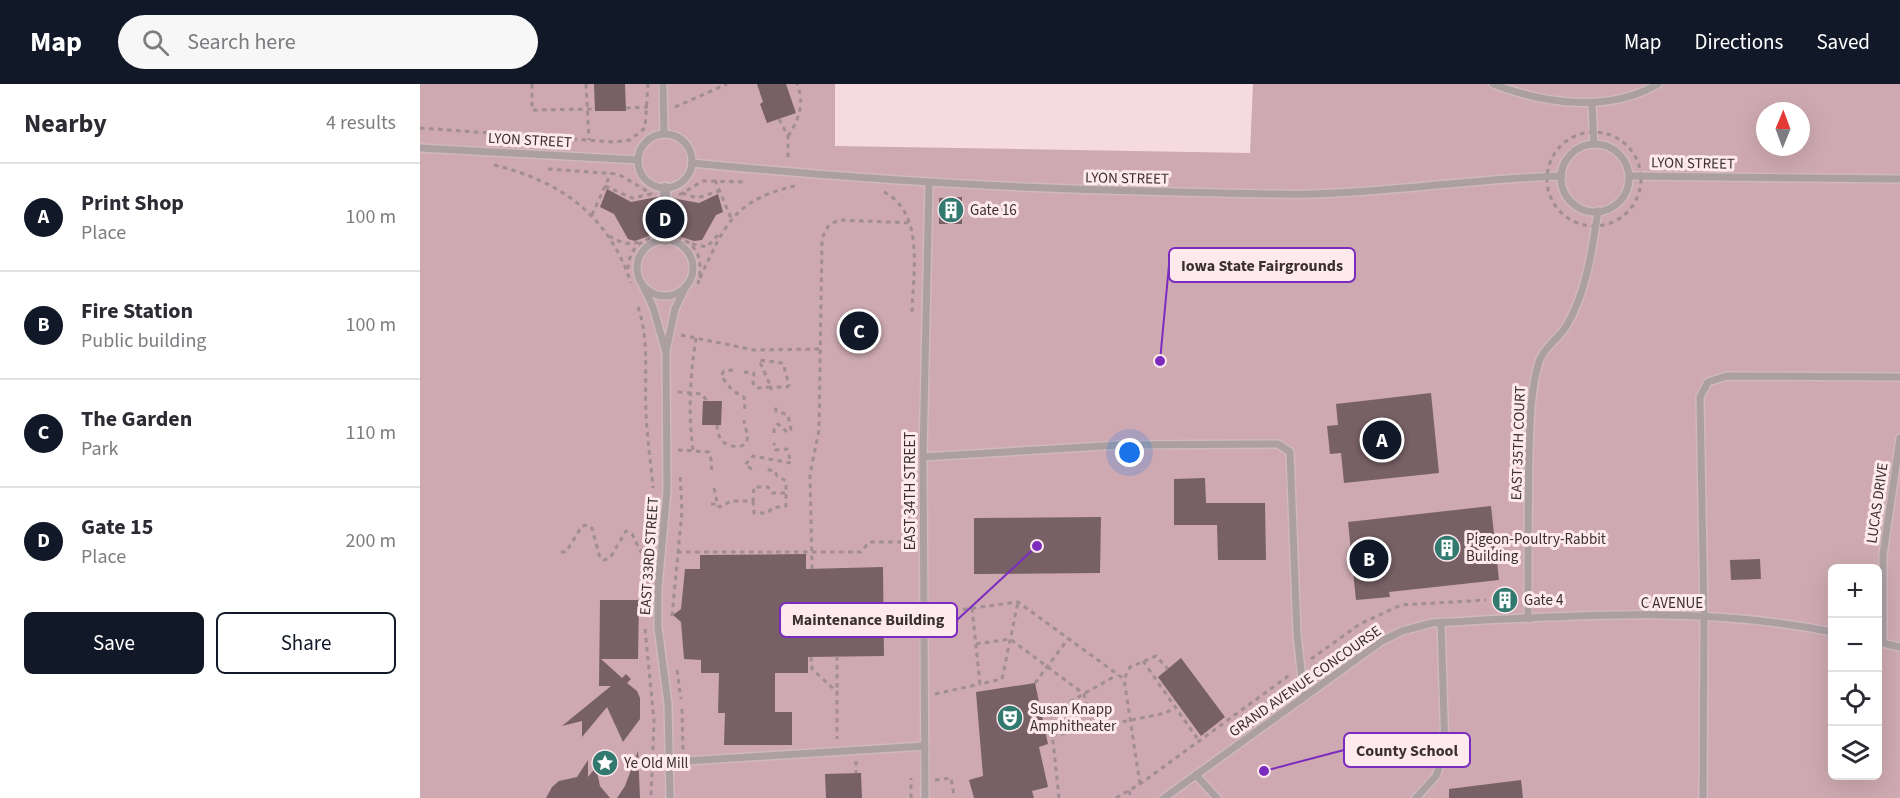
<!DOCTYPE html>
<meta charset="utf-8">
<style>
body{margin:0;font-family:"Source Sans 3",sans-serif;background:#f7f7f7;color:#2b2b33}
.controls{position:absolute;right:18px;bottom:18px;display:grid;overflow:hidden;border-radius:9px;box-shadow:0 6px 24px #0002}
.controls button{width:54px;height:54px;display:grid;place-items:center;padding:0;border:0;border-bottom:2px solid #e1e1e2;background:#fff;color:#2b2b33;font:30px sans-serif}
.compass{position:absolute;left:1336px;top:18px;width:54px;height:54px;border-radius:50%;background:#fff;box-shadow:0 6px 24px #0002;rotate:1deg}
.you{position:absolute;left:710px;top:369px;width:21px;height:21px;margin:-15px;border:4px solid #fff;border-radius:50%;background:#1a73e8;box-shadow:0 0 0 9px #1a73e833}
.badge{display:grid;place-items:center;width:39px;height:39px;border-radius:50%;background:#111827;color:#fff;font-size:20px;font-weight:700}
.pin{position:absolute;translate:-50% -50%;border:3px solid #fff;box-shadow:0 2px 6px #0006}
.list{margin:0;padding:0;list-style:none}
h2{display:flex;justify-content:space-between;align-items:center;height:78px;margin:0;padding:0 24px;font-size:26px}
h2 small{font-size:20px;font-weight:400;color:#7c7c81}
.list li{display:grid;grid-template-columns:39px 1fr auto;gap:18px;align-items:center;box-sizing:border-box;height:108px;padding:0 24px;border-top:2px solid #e1e1e2}
.list b{display:block;font-size:22px;white-space:nowrap}
.list p{margin:0;font-size:20px;white-space:nowrap;color:#7c7c81}
.list em{font-size:20px;font-style:normal;color:#7c7c81}
.actions{display:flex;gap:12px;padding:18px 24px}
.actions a{flex:1;padding:14px 0;border:2px solid #111827;border-radius:9px;text-align:center;font-size:21px;color:#111827}
.actions .main{background:#111827;color:#fff}
.icon{flex:none;width:33px;height:33px;fill:none;stroke:currentColor;stroke-width:2;stroke-linecap:round;stroke-linejoin:round}
.map{position:relative;flex:none;width:1480px;height:714px;overflow:hidden}
header{display:flex;align-items:center;gap:36px;box-sizing:border-box;height:84px;padding:0 30px;background:#111827;color:#fff}
header strong{font-size:28px}
nav{display:flex;gap:33px;margin-inline-start:auto;font-size:21px}
.search{width:420px;height:54px;background:#f7f7f7;display:flex;align-items:center;gap:15px;box-sizing:border-box;padding:0 21px;border-radius:33px;color:#7c7c81;font-size:22px}
main{display:flex}
aside{flex:1;background:#fff}
.map>svg:first-child{display:block}
.green{fill:#cea9b1;fill-rule:evenodd}
.building{fill:#786166}
.lines{fill:none;stroke-linecap:round;stroke-linejoin:round}
.pedestrian-tunnel{stroke:#d0b8bd;stroke-width:10;stroke-dasharray:10 5;stroke-linecap:butt}
.service-casing{stroke:#d0b8bd;stroke-width:10}
.pedestrian-casing{stroke:#d0b8bd;stroke-width:14}
.path{stroke:#a18d92;stroke-width:3;stroke-dasharray:4.5 4.5;stroke-linecap:butt}
.service{stroke:#ab9fa2;stroke-width:7}
.pedestrian{stroke:#ab9fa2;stroke-width:10}
.labels{text-anchor:middle;stroke-width:6;stroke-linejoin:round;paint-order:stroke}
.street-label{font-size:15px;fill:#3a3032;stroke:#fee9ed}
.poi-label{font-size:15px;fill:#3a3032;stroke:#fee9ed;text-anchor:start}
.leader{fill:none;stroke:#7b2cbf;stroke-width:2}
.callout-dot{fill:#7b2cbf;stroke:#fee9ed;stroke-width:2}
.callout{fill:#fee9ed;stroke:#7b2cbf;stroke-width:2}
.callout-label{font-size:16px;text-anchor:middle;font-weight:bold;fill:#3a3032}
</style>
<header>
<strong>Map</strong>
<div class="search"><svg class="icon" aria-label="search" viewBox="0 0 24 24"><circle cx="10" cy="10" r="6"/><path d="M15 15l6 6"/></svg>Search here</div>
<nav><a>Map</a><a>Directions</a><a>Saved</a></nav>
</header>
<main>
<aside>
<h2>Nearby<small>4 results</small></h2>
<ul class="list">
<li><span class="badge">A</span><div><b>Print Shop</b><p>Place</p></div><em>100 m</em></li>
<li><span class="badge">B</span><div><b>Fire Station</b><p>Public building</p></div><em>100 m</em></li>
<li><span class="badge">C</span><div><b>The Garden</b><p>Park</p></div><em>110 m</em></li>
<li><span class="badge">D</span><div><b>Gate 15</b><p>Place</p></div><em>200 m</em></li>
</ul>
<div class="actions"><a class="main">Save</a><a>Share</a></div>
</aside>
<div class="map">
<svg width="1480" height="714" viewBox="0 0 1480 714">
<rect width="100%" height="100%" fill="#f5dae0"/>
<path class="green" d="M0 0H415V62L830 69 833 0H1480V714H0ZM1345 27H1381V63H1345ZM1412 484H1458V692H1412Z"/>
<g class="building">
<path d="M174 0H205L206 27H175Z"/>
<path d="M337 0H366L376 29 347 39 340 20 343 18Z"/>
<path d="M187 105 211 118 237 113 239 118 244 121 249 120 252 114 279 119 298 110 303 128 296 131 282 156 274 157 252 150 251 145 244 142 237 149 215 157 208 155 194 130 180 123Z"/>
<path d="M542 113V140H519V114Z"/>
<path d="M1011 309 1019 389 924 399 921 369 910 370 907 342 918 341 916 320Z"/>
<path d="M283 317H302L301 341H282Z"/>
<path d="M785 394 786 419H845L846 476H798L797 441H754V395Z"/>
<path d="M1071 422 1079 496 969 508 970 513 936 516 928 438Z"/>
<path d="M681 433 680 489 554 490V434Z"/>
<path d="M386 470V485L463 483 464 572 388 573V589H355V628H372V661H304L305 629H298L299 589H281V576L264 575 261 538 253 531 261 525 265 485H280V471Z"/>
<path d="M1340 475 1341 495 1311 496 1310 476Z"/>
<path d="M180 516H219L218 575H181L202 594 206 590 211 595 207 599 217 607 220 614V635L203 658 187 623 162 653V637L142 642 191 602H179Z"/>
<path d="M761 574 805 633 781 652 738 593Z"/>
<path d="M615 599 628 660 619 663 628 703 612 707 614 714H554L549 696 563 692 556 608Z"/>
<path d="M218 667 220 714H197L205 702Z"/>
<path d="M168 676V693L176 683 180 702 190 714H126L132 703 139 697 157 693Z"/>
<path d="M441 689 442 714H406L405 690Z"/>
<path d="M1101 696 1103 714H1029V705Z"/>
</g>
<g class="lines">
<path class="pedestrian-tunnel" d="M245 149V114"/>
<defs>
<g id="service">
<path d="M243 0 244 50"/>
<path d="M1073 0C1125 20 1188 29 1238 0"/>
<path d="M1172 20 1174 60"/>
<circle cx="245" cy="77" r="27"/>
<circle cx="1175" cy="94" r="34"/>
<path d="M0 64 218 76"/>
<path d="M272 79C433 95 595 105 757 108 802 109 848 111 893 110 976 108 1058 94 1142 92"/>
<path d="M1210 92 1480 95"/>
<circle cx="245" cy="184" r="28"/>
<path d="M223 202 233 223 245 265"/>
<path d="M503 373 700 361 858 360 870 368 877 550 884 613"/>
<path d="M1108 535C1108 481 1108 426 1109 371 1110 341 1110 310 1118 281 1122 264 1139 255 1147 241 1167 206 1172 166 1178 127"/>
<path d="M1458 558 1480 563"/>
<path d="M1463 559V471L1480 354"/>
<path d="M250 678 505 662"/>
<path d="M776 691 797 714"/>
<path d="M250 714 248 620 238 543V503L247 407 246 267 255 225 266 202"/>
<path d="M505 714 503 373 509 99"/>
<path d="M744 714 962 557 982 547 1012 539C1145 532 1282 521 1412 548"/>
<path d="M996 714 1016 692 1025 667 1021 538"/>
<path d="M1283 714 1284 533 1280 313 1288 298 1307 292 1480 293"/>
</g>
<g id="pedestrian">
<path d="M245 114V104"/>
<path d="M245 149V156"/>
</g>
</defs>
<use href="#service" class="service-casing"/>
<use href="#pedestrian" class="pedestrian-casing"/>
<g class="path">
<path d="M112 0V26L175 25"/>
<path d="M166 0 169 56"/>
<path d="M255 23 307 0"/>
<path d="M206 24 228 23"/>
<path d="M359 35 368 52V77"/>
<path d="M0 44 194 58 210 56 225 44 228 0"/>
<circle cx="1174" cy="95" r="47"/>
<path d="M368 52C379 36 385 19 377 0"/>
<path d="M74 81C141 97 189 132 211 199"/>
<path d="M128 85 198 90 232 110"/>
<path d="M295 96 311 134"/>
<path d="M185 102 212 114 231 110"/>
<path d="M464 108C505 129 493 189 492 228"/>
<path d="M262 109 277 114 299 107"/>
<path d="M259 111 283 97 326 98"/>
<path d="M172 131 191 89"/>
<path d="M189 152C200 158 207 162 219 158"/>
<path d="M257 153C280 161 283 178 278 200"/>
<path d="M272 160 287 163 299 150"/>
<path d="M208 185C209 167 217 159 233 153"/>
<path d="M280 194C306 138 315 115 379 101"/>
<path d="M218 223C230 259 224 293 226 329 227 354 231 379 233 404"/>
<path d="M261 251 334 266 400 265"/>
<path d="M313 286 304 287 301 292 313 307 324 313 325 327"/>
<path d="M324 288 334 289 333 299 336 304 351 303 339 276 363 279 369 301 367 303H351V310"/>
<path d="M258 308 282 310 287 317"/>
<path d="M297 341C298 356 303 361 318 363 334 359 325 348 324 336"/>
<path d="M354 349V344L358 340 367 348 371 346 368 331 356 327 355 320"/>
<path d="M258 366 289 368 292 379 291 388"/>
<path d="M273 366C268 328 270 292 276 254"/>
<path d="M332 385 325 381 333 372 371 379 367 365 355 366 354 359"/>
<path d="M294 404 298 422 300 423 311 417H333L334 403H348L352 409H366V397L357 392 355 387 344 385"/>
<path d="M333 417 334 429H348L352 424 366 422V409"/>
<path d="M291 420H297"/>
<path d="M141 468H146L162 442 167 441 172 444 180 474 184 476 190 474 206 447 212 450 221 468 229 470"/>
<path d="M257 468H441L449 458H491"/>
<path d="M392 485 390 390 399 346 402 154 409 141 419 136 493 139"/>
<path d="M552 524 560 600 582 595 598 518"/>
<path d="M516 529 598 518 704 595"/>
<path d="M252 532 262 427 260 389"/>
<path d="M225 545 234 637 231 714"/>
<path d="M556 560 590 555 664 610 671 644"/>
<path d="M417 572V608"/>
<path d="M391 573 392 585 417 608V655"/>
<path d="M891 575 940 540 981 521 1066 516"/>
<path d="M723 577 779 657"/>
<path d="M257 586 261 615"/>
<path d="M615 599 648 555"/>
<path d="M515 610 560 600"/>
<path d="M262 625 263 666"/>
<path d="M632 652 746 629 753 624"/>
<path d="M436 677V689"/>
<path d="M515 696 531 694 534 711"/>
<path d="M720 700 704 595 710 583 736 572 748 585"/>
<path d="M708 707 713 714"/>
<path d="M491 714V694"/>
<path d="M639 714 630 629 697 591"/>
<path d="M696 714 720 700 871 590"/>
</g>
<use href="#service" class="service"/>
<use href="#pedestrian" class="pedestrian"/>
</g>
<defs>
<symbol id="building-disc" viewBox="-11 -11 22 22"><circle r="9.5" fill="#327970" stroke="#fee9ed"/><path d="M-4-6H4V6H1V3H-1V6H-4ZM-2.5-4.3h1.7v1.8h-1.7ZM.8-4.3h1.7v1.8H.8ZM-2.5-1h1.7V.8h-1.7ZM.8-1h1.7V.8H.8Z" fill="#fff"/></symbol>
<symbol id="theatre-disc" viewBox="-11 -11 22 22"><circle r="9.5" fill="#327970" stroke="#fee9ed"/><path d="M-5-5.5Q0-4 5-5.5V0Q5 5 0 6Q-5 5-5 0ZM-3.3-2.5H-1v1.5H-3.3ZM1-2.5H3.3v1.5H1ZM-2.8 1Q0 5.5 2.8 1Z" fill="#fff"/></symbol>
<symbol id="sight-disc" viewBox="-11 -11 22 22"><circle r="9.5" fill="#327970" stroke="#fee9ed"/><path d="M0-6L1.8-2.2L6-1.7L2.9 1.2L3.7 5.4L0 3.3L-3.7 5.4L-2.9 1.2L-6-1.7L-1.8-2.2Z" fill="#fff"/></symbol>
</defs>
<g fill-rule="evenodd">
<use href="#building-disc" x="516" y="111" width="30" height="30"/>
<use href="#building-disc" x="1012" y="449" width="30" height="30"/>
<use href="#building-disc" x="1070" y="501" width="30" height="30"/>
<use href="#theatre-disc" x="575" y="619" width="30" height="30"/>
<use href="#sight-disc" x="170" y="664" width="30" height="30"/>
</g>
<g class="labels">
<g class="street-label">
<text transform="translate(110 56) rotate(3)" y="5">LYON STREET</text>
<text transform="translate(1273 79) rotate(1)" y="5">LYON STREET</text>
<text transform="translate(707 94) rotate(1)" y="5">LYON STREET</text>
<text transform="translate(1098 359) rotate(-88)" y="5">EAST 35TH COURT</text>
<text transform="translate(490 407) rotate(-90)" y="5">EAST 34TH STREET</text>
<text transform="translate(1457 419) rotate(-82)" y="5">LUCAS DRIVE</text>
<text transform="translate(229 472) rotate(-86)" y="5">EAST 33RD STREET</text>
<text x="1252" y="524">C AVENUE</text>
<text transform="translate(885 597) rotate(-35)" y="5">GRAND AVENUE CONCOURSE</text>
</g>
<g class="poi-label">
<text x="550" y="131">Gate 16</text>
<text x="1046" y="460">Pigeon-Poultry-Rabbit<tspan x="1046" dy="17">Building</tspan></text>
<text x="1104" y="521">Gate 4</text>
<text x="610" y="630">Susan Knapp<tspan x="610" dy="17">Amphitheater</tspan></text>
<text x="204" y="684">Ye Old Mill</text>
</g>
</g>
<path class="leader" d="M740 277L749 181M617 462L537 536M844 687L924 666"/>
<g class="callout-dot">
<circle cx="740" cy="277" r="6"/>
<circle cx="617" cy="462" r="6"/>
<circle cx="844" cy="687" r="6"/>
</g>
<g class="callout">
<rect x="749" y="164" width="186" height="34" rx="6"/>
<rect x="360" y="519" width="177" height="34" rx="6"/>
<rect x="924" y="649" width="126" height="34" rx="6"/>
</g>
<g class="callout-label">
<text x="842" y="187">Iowa State Fairgrounds</text>
<text x="448" y="541">Maintenance Building</text>
<text x="987" y="672">County School</text>
</g>
</svg>
<div class="controls">
<button>+</button>
<button>−</button>
<button><svg class="icon" aria-label="locate" viewBox="0 0 24 24"><circle cx="12" cy="12" r="6"/><path d="M12 2v4M12 18v4M2 12h4M18 12h4"/></svg></button>
<button><svg class="icon" aria-label="layers" viewBox="0 0 24 24"><path d="M12 4l9 5-9 5-9-5zM3 14l9 5 9-5"/></svg></button>
</div>
<svg class="compass" viewBox="-18 -18 36 36"><path d="M0-13l5 13h-10z" fill="#e53935"/><path d="M0 13l5-13h-10z" fill="#7c7c81"/></svg>
<div class="you"></div>
<div class="pin badge" style="left:962px;top:356px">A</div>
<div class="pin badge" style="left:949px;top:475px">B</div>
<div class="pin badge" style="left:439px;top:247px">C</div>
<div class="pin badge" style="left:245px;top:135px">D</div>
</div>
</main>
